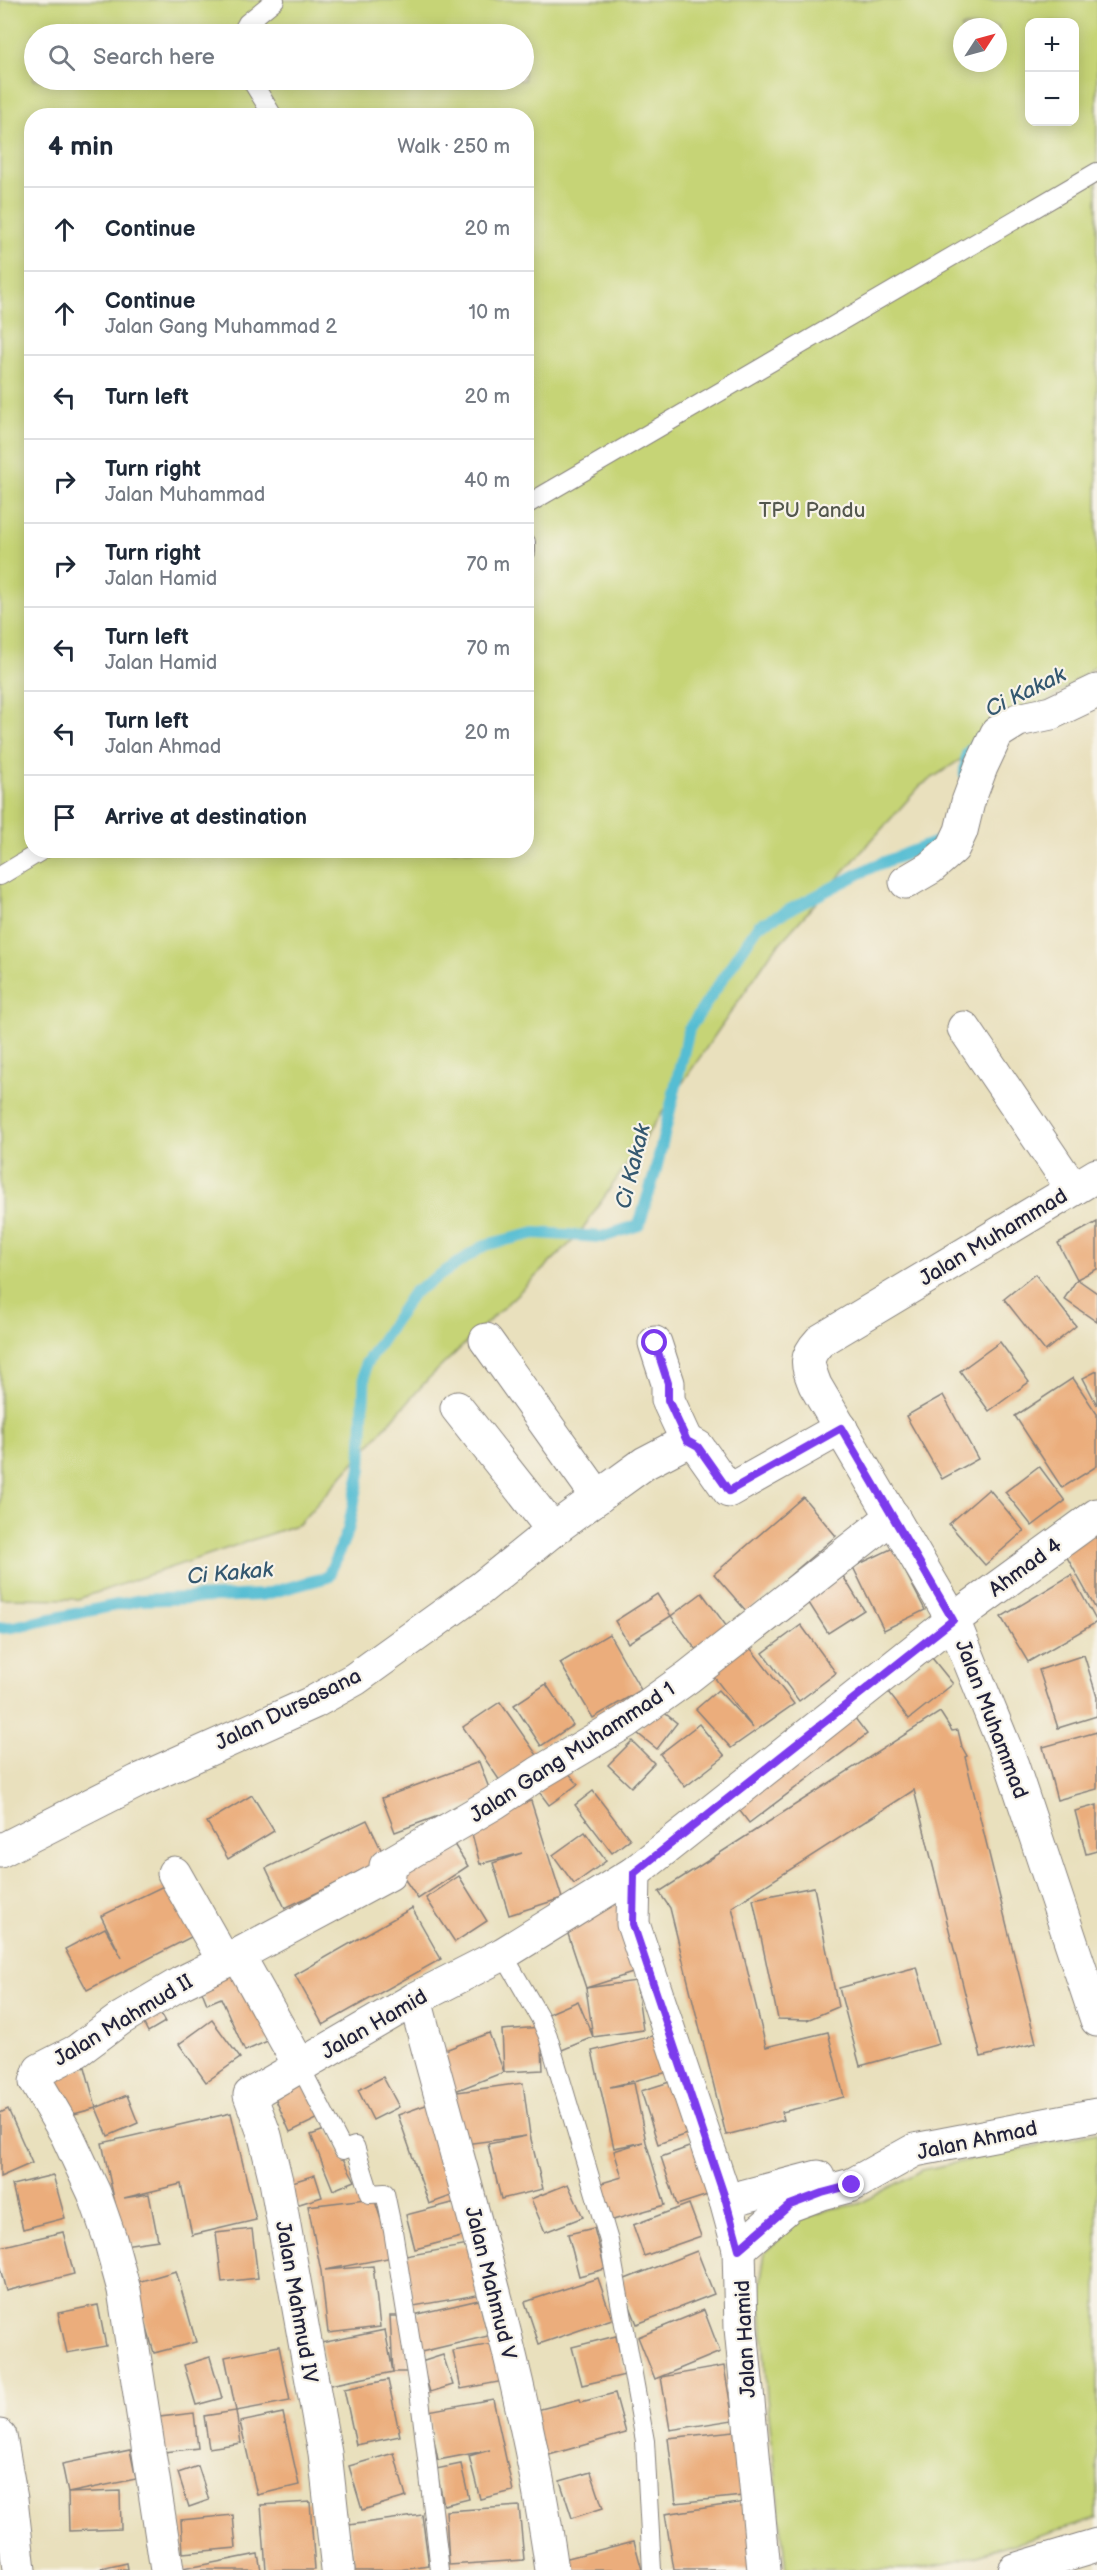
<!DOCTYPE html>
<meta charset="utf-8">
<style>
body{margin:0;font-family:"Balsamiq Sans",sans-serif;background:#f6f6f7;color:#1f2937}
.controls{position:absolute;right:18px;top:18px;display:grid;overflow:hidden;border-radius:12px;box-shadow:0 3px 15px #0003}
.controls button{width:54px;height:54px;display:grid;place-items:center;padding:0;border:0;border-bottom:2px solid #e0e1e3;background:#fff;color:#1f2937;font:30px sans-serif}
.compass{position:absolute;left:953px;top:18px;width:54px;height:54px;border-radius:50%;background:#fff;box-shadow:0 3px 15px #0003;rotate:54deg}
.stop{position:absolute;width:18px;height:18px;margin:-14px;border:4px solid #7c3aed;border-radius:50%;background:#fff}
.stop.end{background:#7c3aed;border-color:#fff;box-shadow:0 2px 6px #0008}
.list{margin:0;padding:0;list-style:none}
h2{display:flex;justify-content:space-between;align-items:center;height:78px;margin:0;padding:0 24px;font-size:26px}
h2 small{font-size:20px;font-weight:400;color:#747a83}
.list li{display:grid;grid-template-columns:39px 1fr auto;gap:18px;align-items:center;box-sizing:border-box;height:84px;padding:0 24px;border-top:2px solid #e0e1e3}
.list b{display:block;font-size:22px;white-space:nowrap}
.list p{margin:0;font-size:20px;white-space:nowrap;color:#747a83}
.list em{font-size:20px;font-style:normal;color:#747a83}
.icon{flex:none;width:33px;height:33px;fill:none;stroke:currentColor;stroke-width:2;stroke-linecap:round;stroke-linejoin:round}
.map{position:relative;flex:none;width:1097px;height:2570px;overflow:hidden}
.search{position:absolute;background:#fff;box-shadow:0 3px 15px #0003;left:24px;top:24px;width:510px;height:66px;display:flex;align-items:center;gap:15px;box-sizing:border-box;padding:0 21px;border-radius:33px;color:#747a83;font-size:22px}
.panel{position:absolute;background:#fff;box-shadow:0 3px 15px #0003;left:24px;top:108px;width:510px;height:750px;border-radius:24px}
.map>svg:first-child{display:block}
.green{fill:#c6d476;stroke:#747b58;stroke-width:1.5;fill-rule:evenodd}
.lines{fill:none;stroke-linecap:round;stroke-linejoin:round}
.stream{stroke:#55bdd3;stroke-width:12}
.building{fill:#ebad7b}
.service-casing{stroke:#86817c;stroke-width:20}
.minor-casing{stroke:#86817c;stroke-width:35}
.service{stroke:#fff;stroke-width:18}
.minor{stroke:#fff;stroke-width:33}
.route{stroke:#7c3aed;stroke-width:8}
.labels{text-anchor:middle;stroke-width:4.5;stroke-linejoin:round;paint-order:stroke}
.park-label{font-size:21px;fill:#53574d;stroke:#f7f3e8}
.street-label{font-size:21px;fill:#22223b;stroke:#f7f3e8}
.water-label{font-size:22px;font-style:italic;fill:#345870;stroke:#f7f3e8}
</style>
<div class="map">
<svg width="1097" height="2570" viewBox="0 0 1097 2570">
<rect width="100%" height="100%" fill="#f7f3e8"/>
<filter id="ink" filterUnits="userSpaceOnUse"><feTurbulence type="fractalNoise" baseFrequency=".0167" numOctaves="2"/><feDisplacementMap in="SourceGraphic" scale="12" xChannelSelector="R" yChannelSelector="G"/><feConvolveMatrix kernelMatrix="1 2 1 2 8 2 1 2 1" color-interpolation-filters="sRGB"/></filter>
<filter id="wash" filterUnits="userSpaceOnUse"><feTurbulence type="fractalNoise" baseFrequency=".008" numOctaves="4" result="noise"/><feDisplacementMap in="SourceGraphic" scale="24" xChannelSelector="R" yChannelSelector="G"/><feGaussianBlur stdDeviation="1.35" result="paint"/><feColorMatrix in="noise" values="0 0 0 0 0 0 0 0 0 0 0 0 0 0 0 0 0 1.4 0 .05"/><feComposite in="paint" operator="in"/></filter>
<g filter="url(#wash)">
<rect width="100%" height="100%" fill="#e9e0bd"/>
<g class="green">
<path d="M0 0H1097V665L1039 708 920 786 772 952 577 1237 428 1379 299 1524 78 1599 0 1598ZM1030 22H1074V122H1030ZM962 27H998V63H962ZM34 34H524V80H34ZM32 116H526V850H32Z"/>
<path d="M1097 2133V2519L954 2562 907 2570H786L767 2397 760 2286 765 2252 799 2221 830 2209 859 2204 922 2170Z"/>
</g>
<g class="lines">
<g class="stream">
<path d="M965 774 967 754 980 739"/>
<path d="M0 1628 13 1627 140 1600 262 1595 328 1577 348 1530 361 1469 365 1365 413 1293 485 1245 535 1233 602 1237 639 1225 655 1173 689 1029 758 926 874 866 942 840"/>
</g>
</g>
<g id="blocks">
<g class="building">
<path d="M1097 1222V1269L1077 1279 1058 1243Z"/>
<path d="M1035 1274 1076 1326 1045 1351 1004 1299Z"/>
<path d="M1077 1279 1097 1293V1322L1064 1299Z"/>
<path d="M1000 1342 1029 1382 989 1411 960 1371Z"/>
<path d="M1097 1371V1405L1083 1378Z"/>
<path d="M1073 1378 1097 1414V1466L1062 1488 1015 1416Z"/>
<path d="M943 1395 978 1459 942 1479 906 1416Z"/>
<path d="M1039 1466 1065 1501 1032 1526 1005 1492Z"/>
<path d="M989 1489 1024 1531 985 1565 949 1524Z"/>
<path d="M803 1497 836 1536 747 1612 714 1574Z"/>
<path d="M1097 1532V1611L1063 1550Z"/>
<path d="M893 1548 925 1610 884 1630 853 1567Z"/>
<path d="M1071 1575 1097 1622 1028 1662 1001 1617Z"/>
<path d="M843 1576 864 1610 828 1633 807 1600Z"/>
<path d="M702 1593 730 1631 699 1654 671 1616Z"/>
<path d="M657 1594 671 1616 628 1643 615 1621Z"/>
<path d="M801 1625 836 1673 799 1701 763 1653Z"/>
<path d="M609 1634 641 1690 593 1718 560 1663Z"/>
<path d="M744 1640 794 1704 731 1748 696 1709 718 1690 753 1728 707 1668Z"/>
<path d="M1084 1655 1097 1697V1716L1058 1728 1039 1670Z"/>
<path d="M932 1658 953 1684 909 1719 888 1692Z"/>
<path d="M546 1684 573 1725 541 1746 514 1705Z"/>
<path d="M500 1702 537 1755 500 1781 463 1727Z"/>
<path d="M657 1707 677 1723 657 1749 637 1733Z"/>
<path d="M940 1712 952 1731 958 1730 962 1747 967 1756 965 1757 1036 2043 981 2057 914 1790 732 1907 766 2047 828 2032 844 2097 782 2112 784 2120 726 2135 670 1908 659 1892Z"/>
<path d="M851 1713 867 1734 749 1823 733 1802Z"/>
<path d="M699 1724 725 1756 685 1787 660 1754Z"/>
<path d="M1097 1732V1789L1057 1800 1043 1747Z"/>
<path d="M632 1741 654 1763 631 1787 608 1765Z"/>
<path d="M479 1762 492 1796 395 1832 382 1798Z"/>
<path d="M561 1764 578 1784 549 1805 531 1781Z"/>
<path d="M593 1791 630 1839 612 1853 575 1805Z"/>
<path d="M252 1795 274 1831 228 1859 207 1822Z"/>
<path d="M531 1801 562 1898 509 1915 493 1863 522 1853 480 1864 468 1819Z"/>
<path d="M1097 1805V1851L1086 1854 1075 1811Z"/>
<path d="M367 1820 386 1860 285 1908 266 1868Z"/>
<path d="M585 1832 606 1861 574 1884 553 1855Z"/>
<path d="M448 1835 468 1866 418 1899 397 1868Z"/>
<path d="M459 1876 487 1921 455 1942 426 1898Z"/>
<path d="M176 1880 201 1932 87 1990 65 1949 105 1928 122 1958 101 1916Z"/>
<path d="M814 1887 838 2007 807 2020 778 2019 753 1899Z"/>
<path d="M623 1900 645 1969 586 1988 563 1919Z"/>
<path d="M412 1908 441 1959 323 2025 295 1975Z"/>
<path d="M239 1962 279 2036 245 2051 221 1998 207 2004 197 1979Z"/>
<path d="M917 1967 939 2044 860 2066 839 1988Z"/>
<path d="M636 1981 643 2030 593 2037 562 2050 548 2014 578 2001 593 2037 586 1988Z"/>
<path d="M154 2003 165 2022 148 2032 139 2014Z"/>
<path d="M212 2020 240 2058 206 2082 179 2044Z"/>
<path d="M541 2027 543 2070 504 2072 502 2030Z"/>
<path d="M489 2033 504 2072 450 2093 523 2083 530 2135 543 2189 501 2199 488 2144 526 2136 457 2145 435 2054Z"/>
<path d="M665 2033 680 2069 610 2087 634 2083 646 2142 665 2205 606 2222 595 2185 622 2177 614 2151 643 2142 614 2148 592 2051Z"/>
<path d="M85 2067 96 2108 127 2095 138 2123 108 2136 96 2108 63 2117 52 2077Z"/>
<path d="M383 2077 399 2107 373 2120 358 2090Z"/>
<path d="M301 2078 323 2116 290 2132 271 2089Z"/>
<path d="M679 2079 698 2130 658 2144 641 2091Z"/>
<path d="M434 2102 465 2191 429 2204 398 2115Z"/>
<path d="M8 2109 32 2163 0 2177V2113Z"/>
<path d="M231 2113 256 2220 192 2235 181 2184 124 2198 149 2194 158 2240 124 2245 102 2143Z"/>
<path d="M327 2129 355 2181 333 2190 311 2135Z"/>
<path d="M703 2142 720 2191 677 2205 661 2157Z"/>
<path d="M53 2175 65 2218 23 2229 12 2185Z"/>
<path d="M315 2175 322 2197 293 2206 286 2184Z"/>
<path d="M568 2184 583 2217 545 2232 531 2199Z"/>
<path d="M374 2198 393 2257 325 2270 373 2266 380 2327 328 2333 321 2271 308 2206Z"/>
<path d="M456 2202 465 2236 415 2249 406 2215Z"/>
<path d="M689 2204 701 2236 644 2256 633 2225Z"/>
<path d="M594 2228 605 2269 579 2276 568 2234Z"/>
<path d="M252 2229 258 2278 222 2282 216 2233Z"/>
<path d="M63 2232 74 2274 6 2291 0 2268V2247Z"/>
<path d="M474 2244 483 2294 414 2306 405 2256Z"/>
<path d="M697 2251 714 2294 637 2324 620 2281Z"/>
<path d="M176 2271 196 2342 154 2353 134 2283Z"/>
<path d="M598 2278 612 2319 539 2344 525 2302Z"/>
<path d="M479 2300 488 2336 421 2352 413 2315Z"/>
<path d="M98 2305 106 2346 67 2353 58 2313Z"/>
<path d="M704 2310 720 2352 655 2379 638 2337Z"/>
<path d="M390 2316H402L409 2372H393L330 2385 321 2343 385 2330 393 2372Z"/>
<path d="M616 2336 625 2375 582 2385 572 2347Z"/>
<path d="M497 2343 504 2381 461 2389 453 2351Z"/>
<path d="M279 2346 290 2401 236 2411 241 2443 209 2448 204 2416 236 2411 225 2357Z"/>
<path d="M443 2355 453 2385 430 2392 421 2362Z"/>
<path d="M210 2357 222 2398 196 2405 184 2365Z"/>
<path d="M724 2366 733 2420 670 2430 661 2377Z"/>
<path d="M388 2380 400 2436 356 2445 344 2389Z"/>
<path d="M615 2393 626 2433 542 2457 529 2412 580 2399 581 2402Z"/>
<path d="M493 2399 513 2491 480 2499 469 2456 490 2450 438 2460 428 2411Z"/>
<path d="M194 2413 198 2448 165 2452 160 2417Z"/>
<path d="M283 2413 299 2485 257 2495 240 2422Z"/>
<path d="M734 2431 742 2496 676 2503 668 2438Z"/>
<path d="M130 2450 136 2479 68 2493 120 2491 121 2529 69 2531 68 2493 62 2464Z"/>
<path d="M394 2453 406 2497 362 2510 349 2466Z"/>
<path d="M461 2464 469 2499 444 2505 436 2469Z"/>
<path d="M198 2466 209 2500 189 2507 178 2473Z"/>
<path d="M591 2472 603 2508 572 2518 560 2481Z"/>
<path d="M310 2502 315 2570H266L261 2505Z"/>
<path d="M745 2502 757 2570H674L665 2514Z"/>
<path d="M519 2506 524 2560 449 2565 446 2511Z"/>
<path d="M233 2515 236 2548 183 2553 181 2520Z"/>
<path d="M422 2515 429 2566 400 2570H355L349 2525Z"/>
<path d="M634 2541 642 2570H562L560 2560Z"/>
<path d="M258 2554 261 2570H182V2569Z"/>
<path d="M127 2563 128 2570H101V2569Z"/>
</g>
</g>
</g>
<g filter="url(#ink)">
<use href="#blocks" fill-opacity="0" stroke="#86817c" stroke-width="1.5"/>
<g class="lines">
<defs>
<g id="service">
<path d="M241 34 247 23 275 0"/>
<path d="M251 80 273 116"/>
<path d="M526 505 1097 172"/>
<path d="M526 542V552"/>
<path d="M0 876 43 850"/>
<path d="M503 1954 540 2018 548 2036 609 2241 645 2441 652 2570"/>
<path d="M300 2066 343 2150 355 2146 370 2194 385 2193 393 2231 420 2399 440 2570"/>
</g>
<g id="minor">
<path d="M906 882 930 868 953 848 961 831 968 802 981 767 997 733 1018 720 1051 713 1097 691"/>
<path d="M964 1028 1073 1189"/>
<path d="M1097 1175 820 1341C804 1358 807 1364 815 1385L953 1620 1012 1765 1097 2020"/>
<path d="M486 1340 598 1497"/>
<path d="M655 1343 668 1383V1400L687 1441"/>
<path d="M457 1408 553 1530"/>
<path d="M0 1851 138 1781 314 1702 355 1679 480 1589 553 1530 598 1497 645 1463 687 1441 698 1447 729 1491 841 1428"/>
<path d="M174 1873 224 1961"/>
<path d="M634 1873 633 1924 726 2201 739 2249 741 2328 764 2570"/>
<path d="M238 1955 389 1874 386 1866 494 1803 539 1773 625 1722 688 1677 893 1516"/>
<path d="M415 1999C464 2189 525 2376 552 2570"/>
<path d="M726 2201 818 2177"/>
<path d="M739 2249 790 2205 822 2193 852 2185 915 2150 1097 2115"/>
<path d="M0 2436 11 2499 19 2570"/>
<path d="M167 2570 124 2290 110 2239 94 2193 67 2135 36 2082 40 2070 77 2051 120 2019 181 1983 238 1955 300 2066"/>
<path d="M338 2570 325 2453 276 2181 265 2136 250 2095 415 1999 503 1954 634 1873 953 1620 1097 1515"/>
<path d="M1014 2570 1097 2545"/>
</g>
</defs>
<use href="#service" class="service-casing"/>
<use href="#minor" class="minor-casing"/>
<use href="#service" class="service"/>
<use href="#minor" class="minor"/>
</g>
</g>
<g class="lines" filter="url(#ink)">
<path class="route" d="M655 1343 668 1383V1400L687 1441 698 1447 729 1491 841 1428 953 1620 634 1873 633 1924 726 2201 739 2249 790 2205 822 2193 852 2185"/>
</g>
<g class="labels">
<g class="park-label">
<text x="812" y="517">TPU Pandu</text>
</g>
<g class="street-label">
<text transform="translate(993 1237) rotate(-31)" y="7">Jalan Muhammad</text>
<text transform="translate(1025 1567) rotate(-36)" y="7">Ahmad 4</text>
<text transform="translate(288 1709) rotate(-26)" y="7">Jalan Dursasana</text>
<text transform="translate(992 1719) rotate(69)" y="7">Jalan Muhammad</text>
<text transform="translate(572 1752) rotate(-33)" y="7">Jalan Gang Muhammad 1</text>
<text transform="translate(123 2020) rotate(-31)" y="7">Jalan Mahmud II</text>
<text transform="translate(374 2024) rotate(-30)" y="7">Jalan Hamid</text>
<text transform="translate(977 2140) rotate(-12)" y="7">Jalan Ahmad</text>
<text transform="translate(491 2283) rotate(76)" y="7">Jalan Mahmud V</text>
<text transform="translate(297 2302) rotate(80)" y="7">Jalan Mahmud IV</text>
<text transform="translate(745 2339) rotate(-93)" y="7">Jalan Hamid</text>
</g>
<g class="water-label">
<text transform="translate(1025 691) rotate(-26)" y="8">Ci Kakak</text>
<text transform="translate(632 1166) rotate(-76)" y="8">Ci Kakak</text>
<text transform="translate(230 1572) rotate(-5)" y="8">Ci Kakak</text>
</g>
</g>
</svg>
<div class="controls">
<button>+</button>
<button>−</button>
</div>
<svg class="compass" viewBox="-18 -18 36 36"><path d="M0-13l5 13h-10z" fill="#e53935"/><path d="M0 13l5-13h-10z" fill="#747a83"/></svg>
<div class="stop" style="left:655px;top:1343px"></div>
<div class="stop end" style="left:852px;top:2185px"></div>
<div class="search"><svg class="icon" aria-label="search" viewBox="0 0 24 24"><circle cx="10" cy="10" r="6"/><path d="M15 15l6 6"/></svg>Search here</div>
<section class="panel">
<h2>4 min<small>Walk · 250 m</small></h2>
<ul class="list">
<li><svg class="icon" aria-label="ahead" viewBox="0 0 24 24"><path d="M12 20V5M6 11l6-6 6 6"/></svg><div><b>Continue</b></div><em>20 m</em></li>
<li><svg class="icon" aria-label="ahead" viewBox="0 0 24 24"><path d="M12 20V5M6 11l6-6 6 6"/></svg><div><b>Continue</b><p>Jalan Gang Muhammad 2</p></div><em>10 m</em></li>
<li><svg class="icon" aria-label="left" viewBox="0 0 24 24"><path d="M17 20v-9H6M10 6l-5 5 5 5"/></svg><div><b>Turn left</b></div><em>20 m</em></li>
<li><svg class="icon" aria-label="right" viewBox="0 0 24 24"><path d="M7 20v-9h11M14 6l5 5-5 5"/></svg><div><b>Turn right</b><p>Jalan Muhammad</p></div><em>40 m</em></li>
<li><svg class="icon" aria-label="right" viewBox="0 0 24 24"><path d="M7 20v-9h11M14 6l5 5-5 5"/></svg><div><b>Turn right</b><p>Jalan Hamid</p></div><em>70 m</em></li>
<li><svg class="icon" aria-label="left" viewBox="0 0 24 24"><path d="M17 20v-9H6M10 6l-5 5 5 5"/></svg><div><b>Turn left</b><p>Jalan Hamid</p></div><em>70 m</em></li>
<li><svg class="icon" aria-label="left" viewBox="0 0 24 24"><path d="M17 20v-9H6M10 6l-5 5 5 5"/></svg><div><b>Turn left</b><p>Jalan Ahmad</p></div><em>20 m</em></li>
<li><svg class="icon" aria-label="arrive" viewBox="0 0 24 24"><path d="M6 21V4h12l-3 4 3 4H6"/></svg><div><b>Arrive at destination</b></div></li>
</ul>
</section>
</div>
